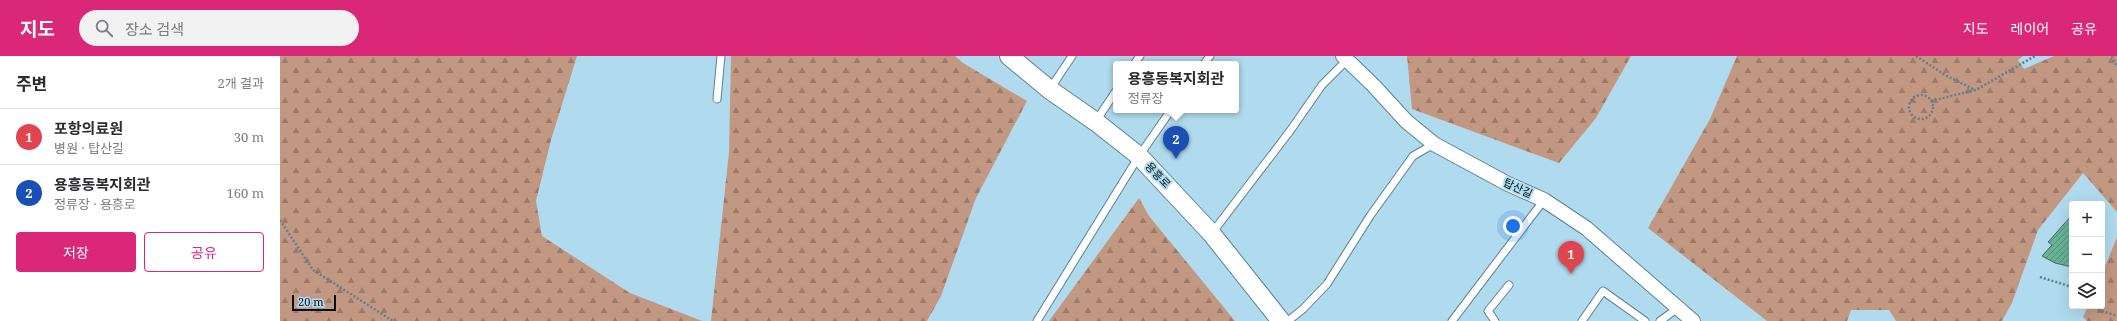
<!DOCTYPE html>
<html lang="ko">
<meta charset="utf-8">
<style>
body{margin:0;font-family:"Noto Serif","Noto Sans KR",serif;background:#f2f2f3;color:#2b2b33}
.controls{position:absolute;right:12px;bottom:12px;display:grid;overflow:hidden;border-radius:4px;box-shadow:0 4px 16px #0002}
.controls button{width:36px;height:36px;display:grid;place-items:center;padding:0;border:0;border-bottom:1px solid #e1e1e2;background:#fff;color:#2b2b33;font:20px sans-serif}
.scale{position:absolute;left:12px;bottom:10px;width:44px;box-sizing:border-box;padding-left:4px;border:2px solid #031017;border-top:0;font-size:11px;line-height:14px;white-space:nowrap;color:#031017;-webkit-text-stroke:3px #b0daed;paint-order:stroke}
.you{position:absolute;left:1233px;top:170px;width:14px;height:14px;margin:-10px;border:3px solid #fff;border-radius:50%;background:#1a73e8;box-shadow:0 0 0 6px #1a73e833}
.badge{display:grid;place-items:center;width:26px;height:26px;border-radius:50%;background:#db2777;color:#fff;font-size:13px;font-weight:700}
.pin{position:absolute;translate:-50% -33px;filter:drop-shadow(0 1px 2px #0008)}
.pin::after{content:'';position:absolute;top:21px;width:14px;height:12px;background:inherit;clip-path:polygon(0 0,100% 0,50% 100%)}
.popup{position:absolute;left:833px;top:5px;width:126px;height:52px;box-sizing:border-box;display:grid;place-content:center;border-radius:4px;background:#fff;filter:drop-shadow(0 1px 3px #0005);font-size:13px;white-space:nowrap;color:#7c7c81}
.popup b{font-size:15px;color:#2b2b33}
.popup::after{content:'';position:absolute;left:50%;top:100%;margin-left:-8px;border:8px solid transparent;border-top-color:#fff}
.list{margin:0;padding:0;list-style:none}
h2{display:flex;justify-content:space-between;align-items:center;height:52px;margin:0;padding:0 16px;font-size:17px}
h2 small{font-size:13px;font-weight:400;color:#7c7c81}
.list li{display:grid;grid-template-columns:26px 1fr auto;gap:12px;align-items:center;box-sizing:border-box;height:56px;padding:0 16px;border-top:1px solid #e1e1e2}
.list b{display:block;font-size:15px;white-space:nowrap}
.list p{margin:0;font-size:13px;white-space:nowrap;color:#7c7c81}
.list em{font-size:13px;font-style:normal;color:#7c7c81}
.actions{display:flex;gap:8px;padding:12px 16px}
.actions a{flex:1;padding:9px 0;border:1px solid #db2777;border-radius:4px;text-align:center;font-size:14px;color:#db2777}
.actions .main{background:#db2777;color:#fff}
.icon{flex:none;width:22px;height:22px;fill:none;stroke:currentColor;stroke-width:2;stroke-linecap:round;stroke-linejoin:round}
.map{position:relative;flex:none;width:1837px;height:265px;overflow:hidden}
header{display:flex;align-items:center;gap:24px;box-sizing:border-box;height:56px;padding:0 20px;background:#db2777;color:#fff}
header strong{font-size:19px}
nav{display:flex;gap:22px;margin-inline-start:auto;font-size:14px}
.search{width:280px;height:36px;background:#f2f2f3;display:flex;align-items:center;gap:10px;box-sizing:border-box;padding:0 14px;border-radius:22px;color:#7c7c81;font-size:15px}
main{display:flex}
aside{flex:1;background:#fff}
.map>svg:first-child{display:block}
.forest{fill:url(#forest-firs)}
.building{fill:url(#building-hatch);stroke:#456d5e}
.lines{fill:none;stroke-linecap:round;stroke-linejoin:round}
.service-casing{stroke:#5b8394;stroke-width:9}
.minor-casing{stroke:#5b8394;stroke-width:16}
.tertiary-casing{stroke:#5b8394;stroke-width:20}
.path{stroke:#627e8c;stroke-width:2.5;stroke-dasharray:2 2;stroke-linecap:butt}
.service{stroke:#fff;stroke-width:7}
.minor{stroke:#fff;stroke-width:14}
.tertiary{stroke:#fff;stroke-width:18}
.labels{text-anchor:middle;stroke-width:4;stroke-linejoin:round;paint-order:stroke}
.street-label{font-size:11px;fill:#031017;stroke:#b0daed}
</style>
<header>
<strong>지도</strong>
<div class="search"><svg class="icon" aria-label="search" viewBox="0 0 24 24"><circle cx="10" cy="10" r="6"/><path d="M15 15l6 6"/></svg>장소 검색</div>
<nav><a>지도</a><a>레이어</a><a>공유</a></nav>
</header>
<main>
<aside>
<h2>주변<small>2개 결과</small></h2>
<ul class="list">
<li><span class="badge" style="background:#e0444e">1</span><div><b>포항의료원</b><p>병원 · 탑산길</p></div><em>30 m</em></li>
<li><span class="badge" style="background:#1a4fb4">2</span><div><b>용흥동복지회관</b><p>정류장 · 용흥로</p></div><em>160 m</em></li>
</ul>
<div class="actions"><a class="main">저장</a><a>공유</a></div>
</aside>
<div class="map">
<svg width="1837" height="265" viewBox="0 0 1837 265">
<defs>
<pattern id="forest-firs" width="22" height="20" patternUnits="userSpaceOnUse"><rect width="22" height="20" fill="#c39883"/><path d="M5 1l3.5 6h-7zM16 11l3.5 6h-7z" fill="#9c7b6a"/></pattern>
<pattern id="building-hatch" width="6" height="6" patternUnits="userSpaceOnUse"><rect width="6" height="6" fill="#68b296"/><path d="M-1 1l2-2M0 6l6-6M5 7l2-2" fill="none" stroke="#538f79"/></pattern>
</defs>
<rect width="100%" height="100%" fill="#b0daed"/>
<g class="forest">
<path d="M0 0H297L271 84 256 145 262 180 350 237 422 265H0Z"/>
<path d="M451 0H675L683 7 747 45 696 142 661 240 647 265H431L449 96Z"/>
<path d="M1127 0H1351L1316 62 1279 107 1132 53Z"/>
<path d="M1457 0H1743L1738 4 1744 13 1774 0H1837V156L1803 117 1758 174 1732 247 1722 265H1616L1609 254H1571L1567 265H1487L1368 172 1430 63Z"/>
<path d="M859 142 869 160 955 265H769Z"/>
<path d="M1837 181V265H1807L1803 261 1808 250H1822V218Z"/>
</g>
<path class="building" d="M1792 159V211L1775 207 1762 200 1772 189 1768 186Z"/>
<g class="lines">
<defs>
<g id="service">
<path d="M854 8 860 0"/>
<path d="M924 8 930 0"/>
<path d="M770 33 792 0"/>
<path d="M437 43 441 0"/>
<path d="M816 65 836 35"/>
<path d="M932 177 1010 75 1042 29 1067 4"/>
<path d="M757 265 859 100 891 54"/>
<path d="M1008 265 1023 253 1047 228 1090 160 1133 100 1154 88"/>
<path d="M1172 265 1264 144"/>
<path d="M1215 265 1208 255 1229 229"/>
<path d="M1302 265 1323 235 1365 265"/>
<path d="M1380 265 1398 252"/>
</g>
<path id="minor" d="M1063 0 1094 30 1126 65 1154 88 1228 128 1264 144 1306 172 1413 265"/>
<path id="tertiary" d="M729 0 770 34 816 66 859 100 931 177 1001 265"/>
</defs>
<use href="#service" class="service-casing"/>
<use href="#minor" class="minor-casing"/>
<use href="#tertiary" class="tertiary-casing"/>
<g class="path">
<path d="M1636 0 1665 19 1695 34"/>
<path d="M1832 0 1837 11"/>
<circle cx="1641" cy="51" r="12"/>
<path d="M1651 45 1696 34 1755 0"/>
<path d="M0 164 33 214 113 265"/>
<path d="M1760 221 1792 231"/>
<path d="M1816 250 1819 254 1837 260"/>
</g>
<use href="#service" class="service"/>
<use href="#minor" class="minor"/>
<use href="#tertiary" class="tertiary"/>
</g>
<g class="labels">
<g class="street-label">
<text transform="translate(878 119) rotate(46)" y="4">용흥로</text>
<text transform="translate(1238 132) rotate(25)" y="4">탑산길</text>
</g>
</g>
</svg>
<div class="controls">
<button>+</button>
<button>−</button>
<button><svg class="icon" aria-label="layers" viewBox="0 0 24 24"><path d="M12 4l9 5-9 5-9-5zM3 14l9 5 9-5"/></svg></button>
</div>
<div class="scale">20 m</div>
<div class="you"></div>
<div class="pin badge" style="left:1291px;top:218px;background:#e0444e">1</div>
<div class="pin badge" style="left:896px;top:103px;background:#1a4fb4">2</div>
<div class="popup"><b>용흥동복지회관</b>정류장</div>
</div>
</main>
